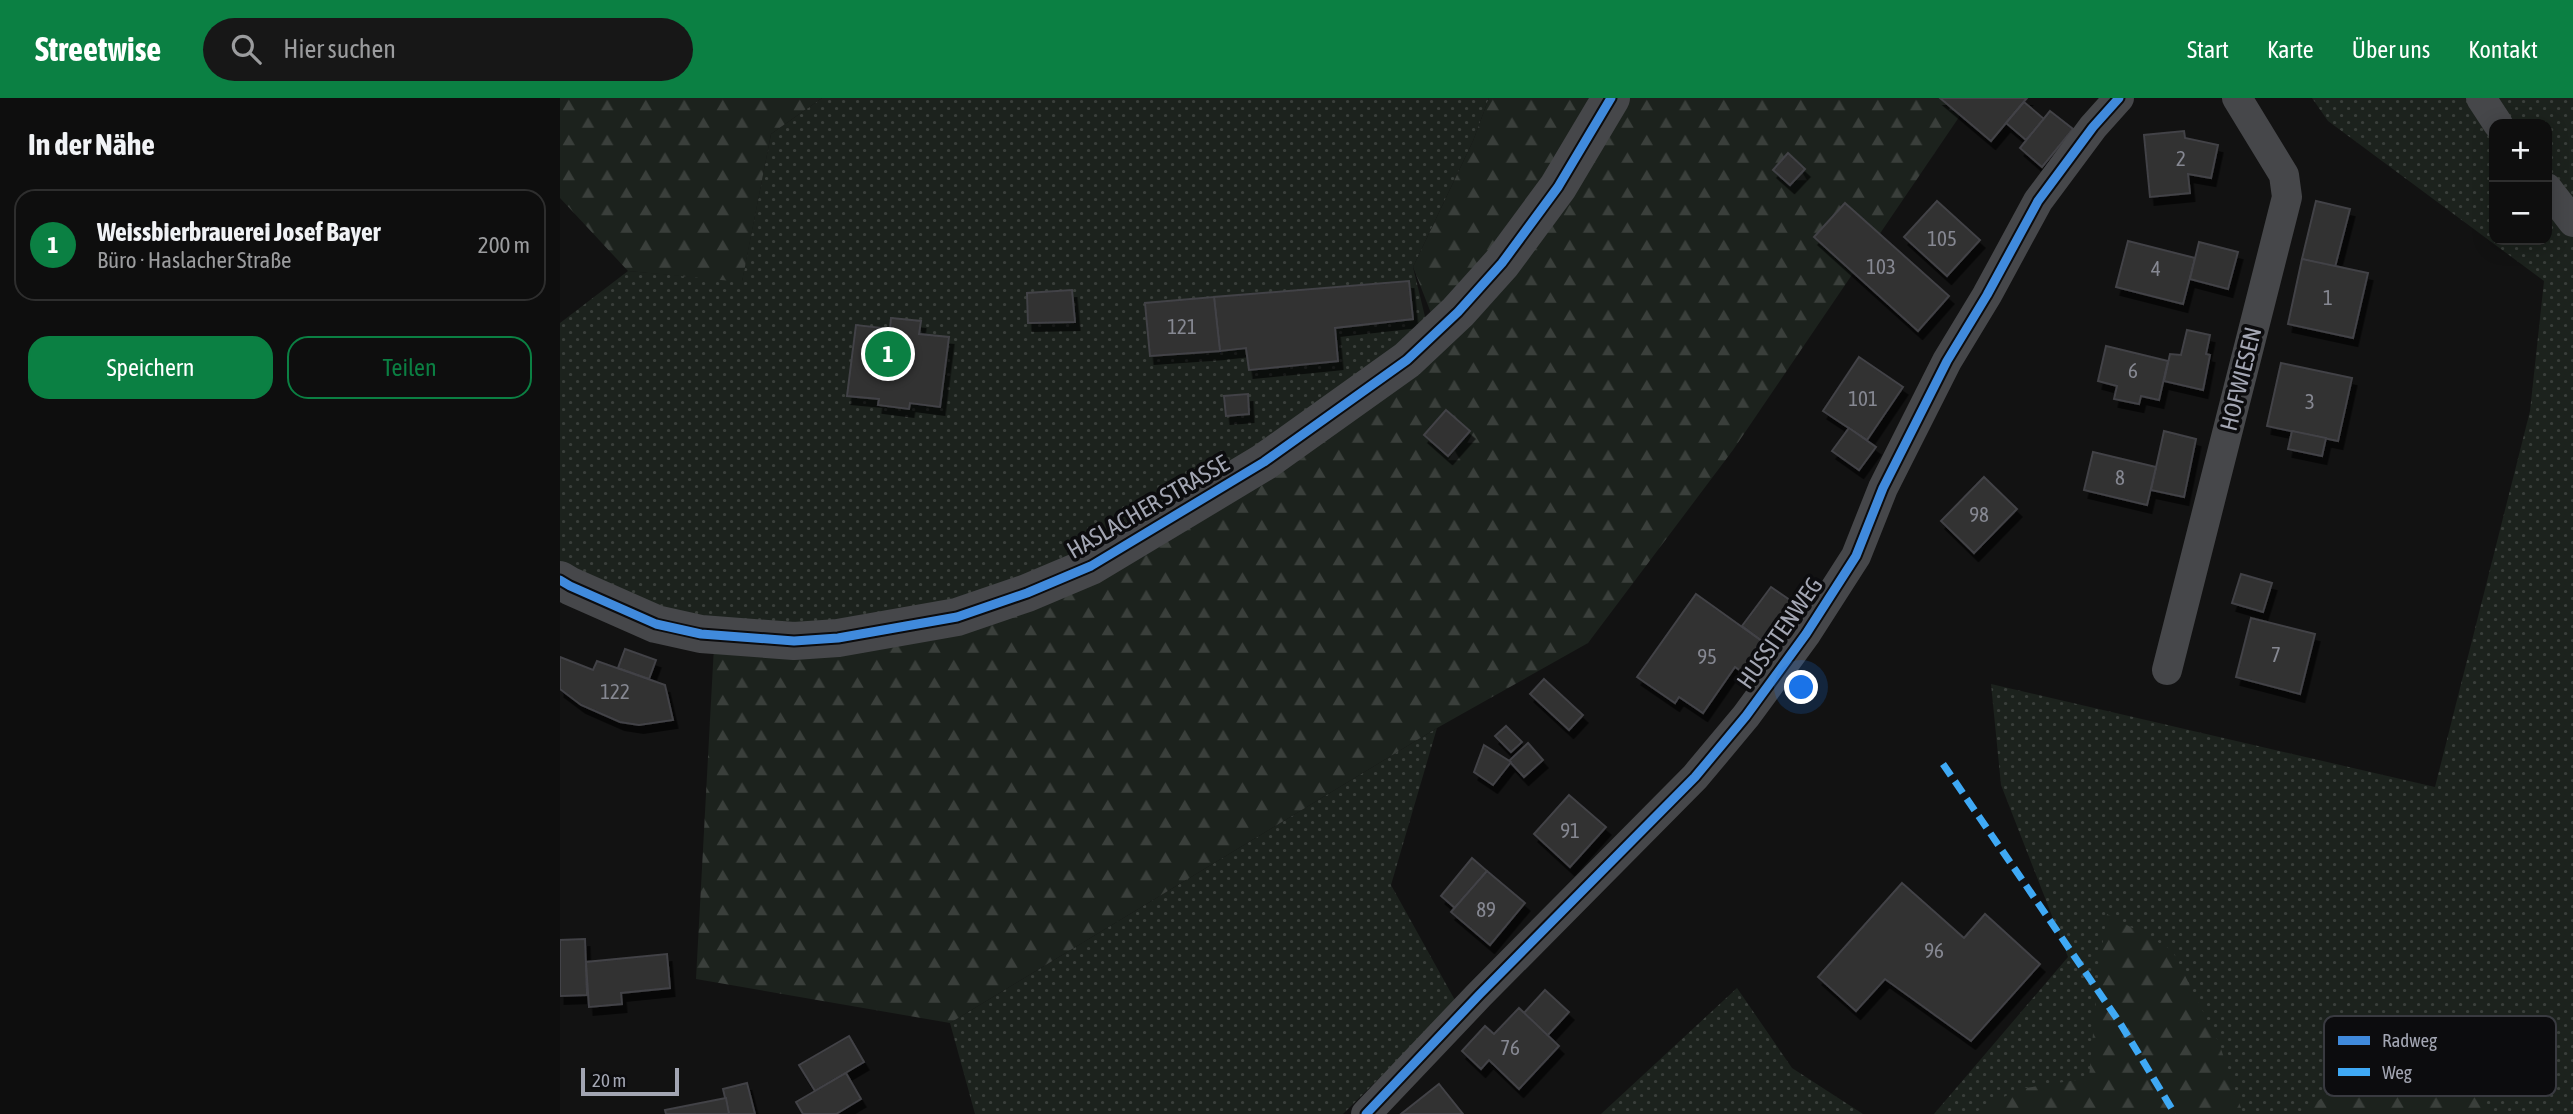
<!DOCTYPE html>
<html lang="de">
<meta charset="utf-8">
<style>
body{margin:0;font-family:"Asap Condensed",sans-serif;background:#171717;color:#f1f3f6}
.controls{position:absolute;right:21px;top:21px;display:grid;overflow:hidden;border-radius:14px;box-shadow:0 4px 18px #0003}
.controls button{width:63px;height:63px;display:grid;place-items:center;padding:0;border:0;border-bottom:2px solid #2e2e2e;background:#0e0e0e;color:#f1f3f6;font:35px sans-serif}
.scale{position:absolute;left:21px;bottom:18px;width:98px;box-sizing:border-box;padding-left:7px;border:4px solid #a3a6b3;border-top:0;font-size:19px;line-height:24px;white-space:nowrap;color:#a3a6b3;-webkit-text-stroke:5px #0c0c0e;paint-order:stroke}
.you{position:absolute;left:1242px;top:590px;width:24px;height:24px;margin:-18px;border:5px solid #fff;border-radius:50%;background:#1a73e8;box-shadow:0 0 0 10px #1a73e833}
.badge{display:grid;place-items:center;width:46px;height:46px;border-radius:50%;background:#0b8043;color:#fff;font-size:23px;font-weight:700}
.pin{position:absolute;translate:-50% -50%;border:4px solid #fff;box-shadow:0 2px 7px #0006}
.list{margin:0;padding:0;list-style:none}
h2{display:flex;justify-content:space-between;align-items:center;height:91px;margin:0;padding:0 28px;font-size:30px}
h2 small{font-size:23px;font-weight:400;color:#9b9c9e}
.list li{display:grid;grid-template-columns:46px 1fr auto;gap:21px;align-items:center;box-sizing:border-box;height:112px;margin:0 14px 14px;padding:0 14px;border:2px solid #2e2e2e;border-radius:21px}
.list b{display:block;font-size:26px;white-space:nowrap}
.list p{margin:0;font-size:23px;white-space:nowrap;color:#9b9c9e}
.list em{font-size:23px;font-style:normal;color:#9b9c9e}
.actions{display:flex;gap:14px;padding:21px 28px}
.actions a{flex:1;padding:16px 0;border:2px solid #0b8043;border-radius:21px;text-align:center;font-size:24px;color:#0b8043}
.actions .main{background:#0b8043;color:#fff}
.icon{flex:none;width:38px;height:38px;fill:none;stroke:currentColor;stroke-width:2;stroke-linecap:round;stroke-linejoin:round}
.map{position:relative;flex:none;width:2013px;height:1016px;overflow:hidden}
header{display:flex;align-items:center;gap:42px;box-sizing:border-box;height:98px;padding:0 35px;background:#0b8043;color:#fff}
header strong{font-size:33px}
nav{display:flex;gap:38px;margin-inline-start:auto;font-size:24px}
.search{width:490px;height:63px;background:#171717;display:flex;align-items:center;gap:18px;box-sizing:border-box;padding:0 24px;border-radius:38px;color:#9b9c9e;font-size:26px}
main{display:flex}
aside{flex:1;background:#0e0e0e}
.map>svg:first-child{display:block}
.grass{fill:url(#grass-dots);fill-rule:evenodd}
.forest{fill:url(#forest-firs)}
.building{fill:#303031;stroke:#424246;stroke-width:2;filter:url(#shadow)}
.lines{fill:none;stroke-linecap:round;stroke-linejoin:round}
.minor{stroke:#46474a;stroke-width:30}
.tertiary{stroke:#46474a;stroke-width:38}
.quiet{stroke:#3fa9f5;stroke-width:7;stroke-dasharray:14 7;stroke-linecap:butt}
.cycleway-casing{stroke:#0c0c0e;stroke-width:13}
.cycleway{stroke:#408adc;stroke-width:9}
.labels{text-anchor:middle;stroke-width:7;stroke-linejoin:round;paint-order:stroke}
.number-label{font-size:21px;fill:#868892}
.street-label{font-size:24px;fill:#a3a6b3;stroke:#0c0c0e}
.key{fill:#0c0c0e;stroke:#393a40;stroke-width:2}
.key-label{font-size:19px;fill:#a3a6b3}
</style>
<header>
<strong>Streetwise</strong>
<div class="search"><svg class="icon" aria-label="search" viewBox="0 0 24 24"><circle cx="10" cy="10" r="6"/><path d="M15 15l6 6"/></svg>Hier suchen</div>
<nav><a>Start</a><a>Karte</a><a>Über uns</a><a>Kontakt</a></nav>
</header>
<main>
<aside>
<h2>In der Nähe<small></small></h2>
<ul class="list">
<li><span class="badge">1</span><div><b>Weissbierbrauerei Josef Bayer</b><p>Büro · Haslacher Straße</p></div><em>200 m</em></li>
</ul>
<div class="actions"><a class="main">Speichern</a><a>Teilen</a></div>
</aside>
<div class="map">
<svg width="2013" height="1016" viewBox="0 0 2013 1016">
<defs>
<pattern id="grass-dots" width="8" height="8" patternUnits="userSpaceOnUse" patternTransform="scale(1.75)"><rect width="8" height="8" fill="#1c221d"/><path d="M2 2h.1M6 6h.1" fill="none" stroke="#3a3f3b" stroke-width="1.8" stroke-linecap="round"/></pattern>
<pattern id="forest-firs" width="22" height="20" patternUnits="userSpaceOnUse" patternTransform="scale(1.75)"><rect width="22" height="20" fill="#1c221d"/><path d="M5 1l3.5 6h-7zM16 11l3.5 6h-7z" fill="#3a3f3b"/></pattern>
<filter id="shadow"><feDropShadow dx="4.5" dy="8" stdDeviation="0" flood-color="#0009"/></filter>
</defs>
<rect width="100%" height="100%" fill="#121212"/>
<g class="grass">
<path d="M262 0H929L913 43 853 169 867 227 781 302 508 463 363 512 248 529 98 522 0 482V225L68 173 182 183 211 36Z"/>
<path d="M1752 0H2013V1016H1374L1508 859 1441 687 1431 586 1875 689 1970 313 1984 183 1768 23ZM1934 26H1987V142H1934Z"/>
<path d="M877 630 831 787 896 904 783 1016H415L390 925Z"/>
<path d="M1177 890 1232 970 1303 1016H1041Z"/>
</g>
<g class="forest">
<path d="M0 0H262L211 36 182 184 68 173 0 100Z"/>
<path d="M929 0H1042L876 228 853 169 913 43Z"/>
<path d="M1064 0H1412L1173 352 1028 545 877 630 390 925 136 881 154 548 503 486 884 247Z"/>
<path d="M1547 816 1612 852 1659 945 1683 1016H1412L1459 991 1529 980 1539 869Z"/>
<path d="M1828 952 1877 963 1920 984 1930 1016H1740Z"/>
</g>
<g class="building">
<path d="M1380 0H1467L1431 43Z"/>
<path d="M1464 4 1484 21 1466 42 1446 25Z"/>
<path d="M1490 13 1513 31 1482 69 1460 50Z"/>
<path d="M1624 33 1625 40 1658 47 1651 80 1628 76 1630 95 1590 99 1584 37Z"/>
<path d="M1228 55 1245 71 1230 87 1213 72Z"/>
<path d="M1377 103 1420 142 1387 178 1344 139Z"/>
<path d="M1756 103 1790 111 1775 169 1742 161Z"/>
<path d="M1285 105 1389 198 1358 233 1254 139Z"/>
<path d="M1568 143 1635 160 1623 206 1556 189Z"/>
<path d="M1639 144 1678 154 1668 191 1630 181Z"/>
<path d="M1742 161 1808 175 1793 240 1728 226Z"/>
<path d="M849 183 853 221 775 230 778 263 689 272 686 250 660 253 654 199Z"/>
<path d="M512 192 515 224 468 225 467 195Z"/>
<path d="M654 199 660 253 590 258 585 205Z"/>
<path d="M331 220 361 223 359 236 389 239 380 309 350 305 349 311 318 307 319 301 287 298 296 227 330 231Z"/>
<path d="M1627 232 1650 237 1646 256 1650 257 1643 292 1604 283 1610 256 1621 257Z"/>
<path d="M1546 248 1608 263 1599 302 1581 298 1579 306 1554 301 1557 288 1538 283Z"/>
<path d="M1299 259 1343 289 1307 342 1263 313Z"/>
<path d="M1721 265 1792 280 1778 343 1707 328Z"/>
<path d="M688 296 689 316 666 318 664 298Z"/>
<path d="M886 312 910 333 888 358 864 337Z"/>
<path d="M1289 330 1316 349 1299 372 1272 353Z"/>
<path d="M1604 333 1636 341 1624 399 1591 392Z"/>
<path d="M1732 333 1766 340 1762 358 1728 351Z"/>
<path d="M1533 354 1596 369 1587 407 1524 392Z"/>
<path d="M1424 379 1457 411 1414 455 1381 423Z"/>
<path d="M1681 476 1712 485 1703 514 1672 505Z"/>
<path d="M1211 489 1240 509 1210 549 1182 528Z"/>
<path d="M1136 496 1210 549 1189 579 1175 569 1143 615 1119 599 1115 605 1077 579Z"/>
<path d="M1691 520 1755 536 1740 596 1676 579Z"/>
<path d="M65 551 96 562 89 581 58 570Z"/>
<path d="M0 559 33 572 37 563 105 587 113 622 79 627 60 624 21 607 0 591Z"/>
<path d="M984 581 1023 617 1009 632 970 596Z"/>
<path d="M946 628 962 644 951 654 935 638Z"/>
<path d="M968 645 983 662 964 679 949 663Z"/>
<path d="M924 647 951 664 933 687 914 674Z"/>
<path d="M1009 697 1046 729 1010 769 974 736Z"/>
<path d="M912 760 927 773 895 810 881 798Z"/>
<path d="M927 773 965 805 930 847 891 814Z"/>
<path d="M1342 785 1404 840 1425 816 1480 866 1411 943 1325 881 1296 913 1258 879Z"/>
<path d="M25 841 27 897 0 898V842Z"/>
<path d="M107 856 110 890 61 895 62 906 29 909 26 864Z"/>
<path d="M985 892 1009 914 987 938 963 916Z"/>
<path d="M959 910 999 948 959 991 929 962 921 971 902 953 925 928 934 936Z"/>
<path d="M289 938 304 964 255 993 239 967Z"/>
<path d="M286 975 301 1001 276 1016H243L236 1004Z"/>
<path d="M187 985 195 1016H169L163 991Z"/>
<path d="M879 986 903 1016H841Z"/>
<path d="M166 1000 169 1016H106L105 1012Z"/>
</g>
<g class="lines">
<g class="minor">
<path d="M1921 0 1938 26"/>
<path d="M1987 90 2013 124"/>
<path d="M1607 572 1727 99 1724 77 1677 0"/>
<path d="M806 1016 919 897 1135 679 1186 618 1246 536 1296 458 1323 390 1387 263 1427 197 1478 103 1533 29 1559 0"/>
</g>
<path class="tertiary" d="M0 482 10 488 96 526 141 536 234 543 278 540 397 519 467 495 531 468 704 364 847 262 898 214 942 165 998 89 1051 0"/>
<path class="quiet" d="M1383 666 1560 925 1615 1016"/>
<defs>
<g id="cycleway">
<path d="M0 482 10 488 96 526 141 536 234 543 278 540 397 519 467 495 531 468 704 364 847 262 898 214 942 165 998 89 1051 0"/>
<path d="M806 1016 919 897 1135 679 1186 618 1246 536 1296 458 1323 390 1387 263 1427 197 1478 103 1533 29 1559 0"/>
</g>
</defs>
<use href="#cycleway" class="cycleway-casing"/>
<use href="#cycleway" class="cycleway"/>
</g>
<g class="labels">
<g class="number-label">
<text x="1621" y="68">2</text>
<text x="1382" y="148">105</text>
<text x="1321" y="176">103</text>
<text x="1596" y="178">4</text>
<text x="1768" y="207">1</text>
<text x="622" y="236">121</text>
<text x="1573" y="280">6</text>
<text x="1303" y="308">101</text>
<text x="1750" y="311">3</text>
<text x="1560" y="387">8</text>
<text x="1419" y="424">98</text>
<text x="1716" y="564">7</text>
<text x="1147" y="566">95</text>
<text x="55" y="601">122</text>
<text x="1010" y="740">91</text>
<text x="926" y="819">89</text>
<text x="1374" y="860">96</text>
<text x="950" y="957">76</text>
</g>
<g class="street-label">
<text transform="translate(1681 281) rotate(-76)" y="8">HOFWIESEN</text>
<text transform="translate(588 409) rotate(-30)" y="8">HASLACHER STRASSE</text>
<text transform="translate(1220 535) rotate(-55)" y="8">HUSSITENWEG</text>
</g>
</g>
<rect x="1764" y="918" width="232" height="80" rx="10" class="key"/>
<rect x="1778" y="938" width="32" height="9" fill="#408adc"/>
<rect x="1778" y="970" width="32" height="8" fill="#3fa9f5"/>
<g class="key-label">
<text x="1822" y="949">Radweg</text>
<text x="1822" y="981">Weg</text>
</g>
</svg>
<div class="controls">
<button>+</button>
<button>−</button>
</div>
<div class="scale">20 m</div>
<div class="you"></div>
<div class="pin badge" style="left:328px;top:256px">1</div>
</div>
</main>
